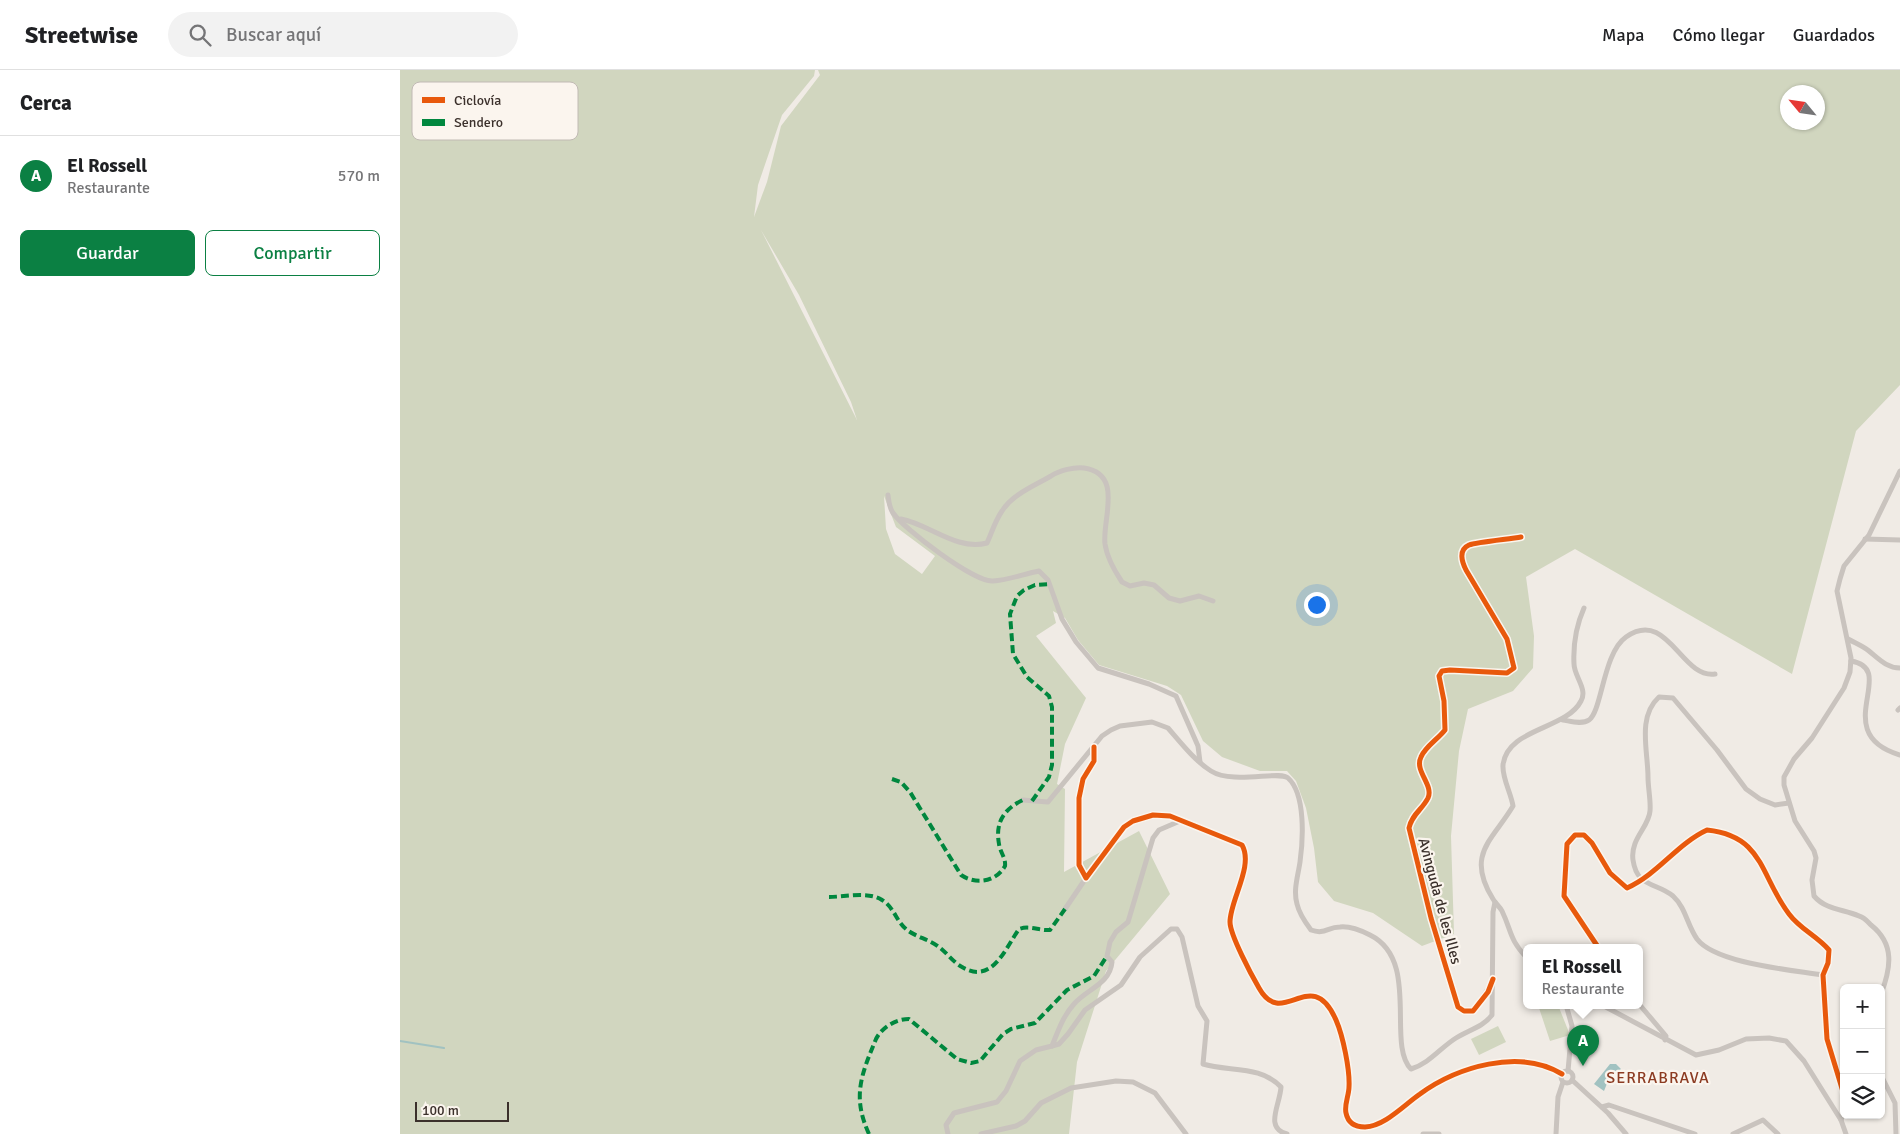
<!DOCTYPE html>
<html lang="es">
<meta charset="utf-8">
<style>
body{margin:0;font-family:Signika,sans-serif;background:#f2f2f2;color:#202124}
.controls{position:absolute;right:15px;bottom:15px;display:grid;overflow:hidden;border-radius:8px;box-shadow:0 1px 4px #0004}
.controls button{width:45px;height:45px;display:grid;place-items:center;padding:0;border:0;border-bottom:1px solid #e0e0e0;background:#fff;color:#202124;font:25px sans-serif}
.compass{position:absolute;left:1380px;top:15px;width:45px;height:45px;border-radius:50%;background:#fff;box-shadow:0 1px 4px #0004;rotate:299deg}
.scale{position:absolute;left:15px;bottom:12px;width:94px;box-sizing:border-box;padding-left:5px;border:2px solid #3b302b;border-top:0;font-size:14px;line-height:18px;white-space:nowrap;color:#3b302b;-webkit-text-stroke:4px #fbf5ee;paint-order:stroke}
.you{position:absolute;left:916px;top:534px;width:18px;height:18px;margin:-12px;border:4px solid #fff;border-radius:50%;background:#1a73e8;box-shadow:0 0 0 8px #1a73e833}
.badge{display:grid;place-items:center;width:32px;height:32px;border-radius:50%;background:#0b8043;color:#fff;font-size:16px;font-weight:700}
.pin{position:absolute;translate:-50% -41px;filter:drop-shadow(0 1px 2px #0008)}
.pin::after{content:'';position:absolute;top:26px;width:18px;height:15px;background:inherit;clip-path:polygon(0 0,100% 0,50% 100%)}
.popup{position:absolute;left:1123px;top:874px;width:120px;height:65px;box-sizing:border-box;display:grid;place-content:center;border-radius:8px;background:#fff;filter:drop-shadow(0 1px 4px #0005);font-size:16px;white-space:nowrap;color:#757577}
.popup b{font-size:19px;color:#202124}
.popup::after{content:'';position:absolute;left:50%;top:100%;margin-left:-10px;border:10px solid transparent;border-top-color:#fff}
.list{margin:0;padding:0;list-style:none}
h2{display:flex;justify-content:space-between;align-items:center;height:65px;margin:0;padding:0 20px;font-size:21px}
h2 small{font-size:16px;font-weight:400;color:#757577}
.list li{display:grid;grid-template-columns:32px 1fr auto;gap:15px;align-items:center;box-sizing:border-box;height:80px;padding:0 20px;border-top:1px solid #e0e0e0}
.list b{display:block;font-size:19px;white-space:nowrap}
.list p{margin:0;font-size:16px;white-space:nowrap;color:#757577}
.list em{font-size:16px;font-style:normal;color:#757577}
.actions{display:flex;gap:10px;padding:15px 20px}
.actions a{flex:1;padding:11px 0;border:1px solid #0b8043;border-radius:8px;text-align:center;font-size:18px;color:#0b8043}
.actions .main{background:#0b8043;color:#fff}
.icon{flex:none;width:28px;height:28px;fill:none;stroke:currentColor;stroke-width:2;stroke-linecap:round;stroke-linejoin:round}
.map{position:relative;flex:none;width:1500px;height:1064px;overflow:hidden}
header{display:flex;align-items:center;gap:30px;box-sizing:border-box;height:70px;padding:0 25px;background:#fff;border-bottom:1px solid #e0e0e0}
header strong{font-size:24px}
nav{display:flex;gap:28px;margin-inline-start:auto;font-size:18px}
.search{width:350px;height:45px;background:#f2f2f2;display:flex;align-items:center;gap:12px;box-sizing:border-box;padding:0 18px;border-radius:28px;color:#757577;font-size:19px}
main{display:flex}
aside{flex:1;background:#fff}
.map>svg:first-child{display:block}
.green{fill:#d1d6bf;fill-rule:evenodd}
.water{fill:#a1c2c1}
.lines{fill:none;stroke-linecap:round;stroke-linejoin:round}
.stream{stroke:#a1c2c1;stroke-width:2}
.street{stroke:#c9c3be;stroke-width:5}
.quiet{stroke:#00873e;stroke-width:4;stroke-dasharray:8 4;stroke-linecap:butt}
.cycleway-casing{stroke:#fbf5ee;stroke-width:8}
.cycleway{stroke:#e8590c;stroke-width:5}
.labels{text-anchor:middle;stroke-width:4.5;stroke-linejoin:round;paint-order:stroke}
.street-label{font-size:15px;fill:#3b302b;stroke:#fbf5ee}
.neighbourhood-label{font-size:16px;letter-spacing:1px;fill:#8c3b22;stroke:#fbf5ee}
.key{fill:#fbf5ee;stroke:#c1bab4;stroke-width:1}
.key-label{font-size:14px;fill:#3b302b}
</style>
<header>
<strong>Streetwise</strong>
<div class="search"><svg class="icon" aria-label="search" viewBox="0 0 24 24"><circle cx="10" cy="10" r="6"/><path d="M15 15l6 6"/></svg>Buscar aquí</div>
<nav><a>Mapa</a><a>Cómo llegar</a><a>Guardados</a></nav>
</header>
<main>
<aside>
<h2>Cerca<small></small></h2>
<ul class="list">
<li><span class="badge">A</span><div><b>El Rossell</b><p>Restaurante</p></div><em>570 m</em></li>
</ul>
<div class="actions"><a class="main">Guardar</a><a>Compartir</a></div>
</aside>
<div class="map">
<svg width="1500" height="1064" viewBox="0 0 1500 1064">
<rect width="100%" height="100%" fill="#f0ebe5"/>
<g class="green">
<path d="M0 0H415L414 6 382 45 358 115 354 147 367 112 381 56 420 5 418 0H1500V315L1456 361 1392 604 1175 479 1126 507 1134 566 1133 598 1113 621 1068 639 1059 681 1051 766 1054 864 1022 876 973 843 934 831 918 812 914 778 906 738 896 711 887 701H860L822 687 803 671 781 625 767 616 699 595 678 570 665 548 653 541 656 553 636 566 686 628 665 674 657 714 665 719 664 802 739 761 770 824 706 901 677 992 669 1064H0ZM1388 22H1418V52H1388ZM361 160 399 225 451 332 457 350ZM484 426 496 457 535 486 522 504 495 484 486 459Z"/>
<path d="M1150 935H1158L1170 965 1150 971 1139 938Z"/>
<path d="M1098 956 1106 972 1079 985 1071 969Z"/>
</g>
<path class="water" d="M1210 994H1216L1221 999 1208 1011 1204 1021 1194 1014Z"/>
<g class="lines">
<path class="stream" d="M0 971 44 978"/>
<g class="street">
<path d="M488 425C489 432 489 437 493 443 504 459 575 513 593 511 608 510 624 504 639 501L648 510 662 549 676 572 698 598 749 614 776 626 798 676 800 692"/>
<path d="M501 449C529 454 556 481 587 473 592 462 595 451 602 441 613 424 634 416 651 406 660 400 674 397 684 398 724 404 702 449 705 474 707 488 714 500 722 512L730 516 744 513 754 515 769 528 780 531 799 526 813 531"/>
<path d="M1465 469 1500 470"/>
<path d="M1448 569C1455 573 1463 576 1469 581 1479 589 1487 598 1500 598"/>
<path d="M1451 591C1500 599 1427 663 1500 685"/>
<path d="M1498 640 1500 638"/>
<path d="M1163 650C1170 651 1182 655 1189 650 1202 641 1203 583 1226 567 1268 538 1281 609 1315 604"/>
<path d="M694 677V691L683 709 679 728V795L686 808 724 757 733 751 753 745 770 746 842 775C854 796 830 830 830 852 830 865 852 906 859 918 883 961 911 893 936 950 943 966 950 1000 949 1017 949 1025 944 1035 946 1043 948 1053 955 1057 965 1057 985 1056 1004 1035 1020 1024 1057 997 1119 978 1162 1004"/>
<path d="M623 730 648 732 702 666 711 660 720 656 752 652 768 658C781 673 795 691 811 701 833 715 880 700 888 708 906 724 903 771 900 792 898 806 893 820 897 834 899 843 905 852 911 860 925 865 927 857 940 857 949 856 962 861 970 865 1021 890 986 974 1011 999 1030 993 1040 978 1056 968 1069 960 1083 957 1092 945L1093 842 1095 832"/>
<path d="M1389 733 1375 735 1360 729 1346 719 1317 680 1273 628 1259 627C1237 647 1248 681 1248 707 1248 718 1251 731 1250 741 1249 757 1230 769 1233 790 1237 818 1256 812 1273 826 1286 838 1287 855 1297 869 1316 894 1394 900 1423 905"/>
<path d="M665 839 686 808"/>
<path d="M1198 877 1164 826 1167 774 1175 765H1184L1192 773 1210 803 1227 818C1258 804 1277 774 1307 760 1364 766 1360 806 1389 844 1400 859 1417 866 1429 880L1428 893 1423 905 1427 969 1444 1025"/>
<path d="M1127 888C1109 869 1112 862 1102 841 1100 837 1095 833 1093 829 1065 784 1093 770 1113 736 1111 723 1102 708 1103 695 1107 658 1166 660 1181 631 1188 619 1174 606 1174 594 1173 574 1176 556 1184 538"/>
<path d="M1090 916 1073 941H1064L1058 937 1031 848 1009 758C1012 744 1022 740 1028 728 1034 715 1014 701 1021 687 1025 677 1038 669 1045 660L1044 631 1039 606 1042 601 1050 600 1107 603 1114 598 1107 569 1066 500C1062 492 1058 480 1069 475 1077 472 1110 469 1121 467"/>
<path d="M1481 924C1491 898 1495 874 1471 855 1468 852 1464 847 1459 846 1443 839 1426 840 1414 826L1412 810 1416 788 1414 781 1395 751 1384 715V707L1394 689 1412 668 1444 618 1450 602 1451 588 1437 521 1440 509 1444 496 1469 465 1500 401"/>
<path d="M1239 934 1266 966 1265 970"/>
<path d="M1166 935 1172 956 1168 1001"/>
<path d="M1202 935 1296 985 1319 980 1346 969 1369 968 1386 971 1404 991 1441 1050 1446 1064"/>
<path d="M652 976 659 974 668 964 685 940 721 915 740 887 771 859H777L782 867 798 936 807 951 803 994C828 1002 861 995 881 1017 880 1035 864 1058 887 1064"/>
<circle cx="1167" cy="1007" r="6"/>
<path d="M1481 1005 1495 1033 1496 1064"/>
<path d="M1172 1010 1208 1043 1226 1064"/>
<path d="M1202 1037 1209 1035 1295 1064"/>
<path d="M1441 1050 1444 1042"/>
<path d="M548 1064 546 1055 554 1043 597 1032 606 1021 620 991 636 980 652 976C658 961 663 946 674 934 687 919 710 914 712 892L707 886 710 872 716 862 728 852 753 768 759 760 780 751"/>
<path d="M581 1064 616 1056 625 1051 641 1033 671 1018 716 1011 733 1012 755 1023 786 1064"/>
<path d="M1023 1064H1039"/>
<path d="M1156 1064 1158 1027 1163 1012"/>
<path d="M1333 1064 1363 1050 1378 1064"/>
</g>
<g class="quiet">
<path d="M492 709 501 712 510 722 561 805C576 815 596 812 605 796 606 788 600 782 599 774 595 752 604 739 623 730"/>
<path d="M632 731 649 707 652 695V637L649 626 627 607 613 584 610 544 617 526 624 520 635 515 649 514"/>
<path d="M429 827C444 827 469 821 482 830 494 837 496 851 506 859 515 867 529 869 539 877 547 883 553 892 562 897 592 915 605 879 619 859 630 855 639 861 650 860L665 839"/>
<path d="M469 1064C452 1027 461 1005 476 969 482 957 496 949 509 949L557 989 571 993 580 991 603 964 611 959 635 953 667 920 694 906 707 886"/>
</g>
<defs>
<g id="cycleway">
<path d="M694 677V691L683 709 679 728V795L686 808 724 757 733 751 753 745 770 746 842 775C854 796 830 830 830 852 830 865 852 906 859 918 883 961 911 893 936 950 943 966 950 1000 949 1017 949 1025 944 1035 946 1043 948 1053 955 1057 965 1057 985 1056 1004 1035 1020 1024 1057 997 1119 978 1162 1004"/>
<path d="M1198 877 1164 826 1167 774 1175 765H1184L1192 773 1210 803 1227 818C1258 804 1277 774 1307 760 1364 766 1360 806 1389 844 1400 859 1417 866 1429 880L1428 893 1423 905 1427 969 1444 1025"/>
<path d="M1093 909 1088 922 1073 941H1064L1058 937 1031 848 1009 758C1012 744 1022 740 1028 728 1034 715 1014 701 1021 687 1025 677 1038 669 1045 660L1044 631 1039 606 1042 601 1050 600 1107 603 1114 598 1107 569 1066 500C1062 492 1058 480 1069 475 1077 472 1110 469 1121 467"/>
</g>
</defs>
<use href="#cycleway" class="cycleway-casing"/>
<use href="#cycleway" class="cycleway"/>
</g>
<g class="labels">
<g class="street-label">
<text transform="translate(1040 831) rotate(75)" y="5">Avinguda de les Illes</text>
</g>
<g class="neighbourhood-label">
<text x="1258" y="1013">SERRABRAVA</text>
</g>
</g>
<rect x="12" y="12" width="166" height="58" rx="8" class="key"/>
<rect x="22" y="27" width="23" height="6" fill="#e8590c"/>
<rect x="22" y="49" width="23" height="7" fill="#00873e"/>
<g class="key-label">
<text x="54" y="35">Ciclovía</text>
<text x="54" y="57">Sendero</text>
</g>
</svg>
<div class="controls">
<button>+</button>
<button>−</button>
<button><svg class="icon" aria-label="layers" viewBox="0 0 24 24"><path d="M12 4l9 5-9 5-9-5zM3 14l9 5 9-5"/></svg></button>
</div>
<svg class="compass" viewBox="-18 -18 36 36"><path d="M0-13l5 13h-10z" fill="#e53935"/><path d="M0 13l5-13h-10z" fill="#757577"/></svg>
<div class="scale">100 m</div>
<div class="you"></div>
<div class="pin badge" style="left:1183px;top:996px">A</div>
<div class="popup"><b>El Rossell</b>Restaurante</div>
</div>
</main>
